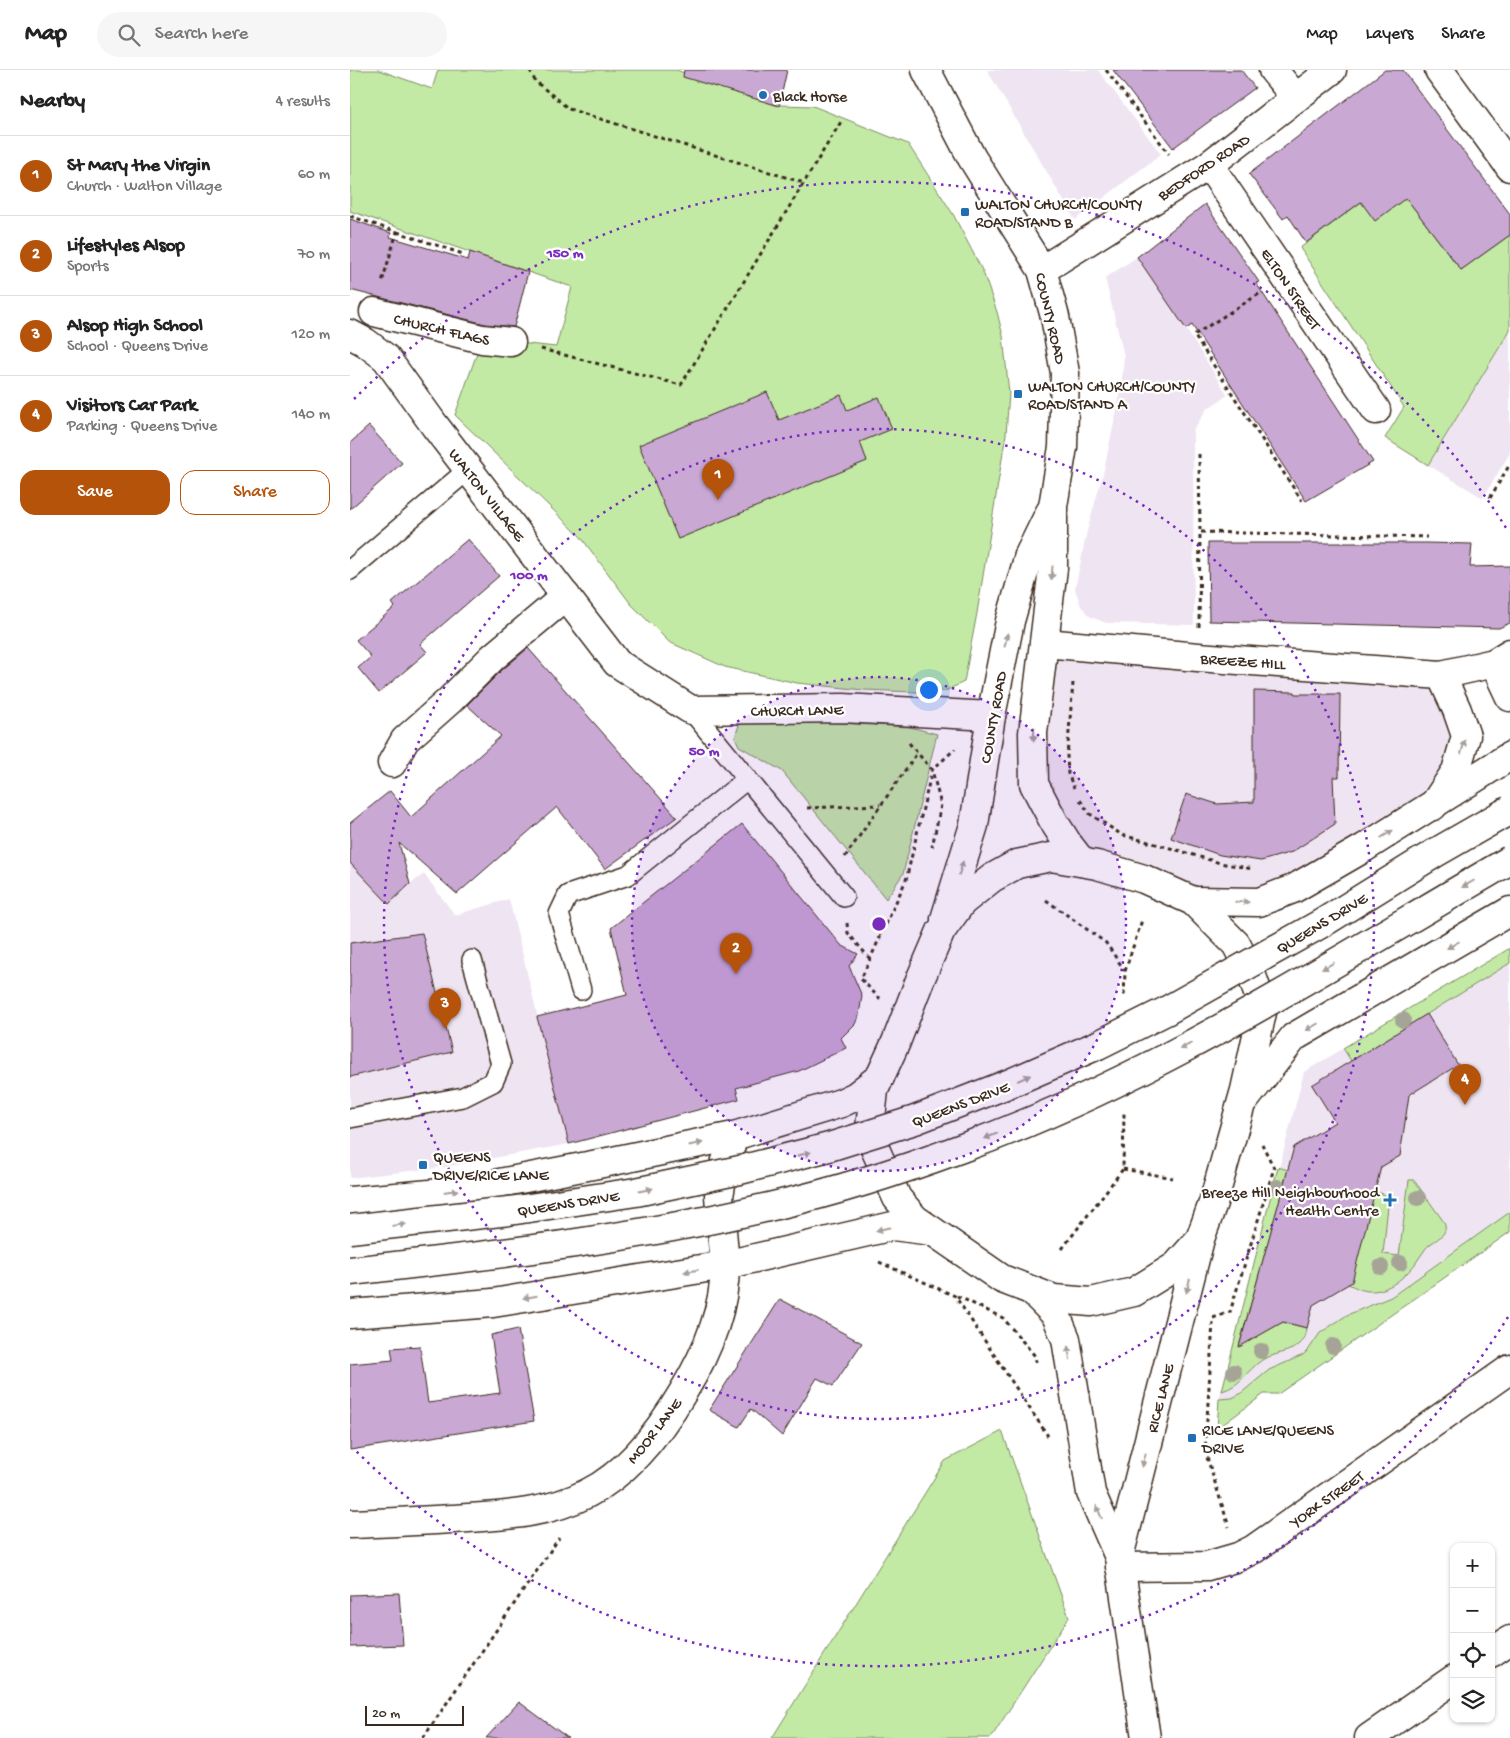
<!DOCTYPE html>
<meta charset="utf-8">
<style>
body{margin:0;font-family:"Gochi Hand",sans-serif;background:#f6f6f6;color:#222}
.controls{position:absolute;right:15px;bottom:15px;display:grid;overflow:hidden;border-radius:10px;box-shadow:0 1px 4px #0004}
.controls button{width:45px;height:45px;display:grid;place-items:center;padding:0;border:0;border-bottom:1px solid #e0e0e0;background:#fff;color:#222;font:25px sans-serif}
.scale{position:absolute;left:15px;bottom:12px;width:99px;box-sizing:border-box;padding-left:5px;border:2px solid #3b2a1e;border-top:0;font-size:14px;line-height:18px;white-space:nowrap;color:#3b2a1e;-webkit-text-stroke:4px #fff;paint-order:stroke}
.you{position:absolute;left:578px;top:619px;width:18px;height:18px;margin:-12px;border:4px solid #fff;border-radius:50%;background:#1a73e8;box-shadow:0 0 0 8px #1a73e833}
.badge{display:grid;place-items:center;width:32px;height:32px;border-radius:50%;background:#b45309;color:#fff;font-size:16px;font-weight:700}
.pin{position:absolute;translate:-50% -41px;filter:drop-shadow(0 1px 2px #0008)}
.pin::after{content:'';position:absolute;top:26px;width:18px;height:15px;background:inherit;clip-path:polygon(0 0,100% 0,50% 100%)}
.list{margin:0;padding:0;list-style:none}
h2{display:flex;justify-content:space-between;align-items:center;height:65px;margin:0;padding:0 20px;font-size:21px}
h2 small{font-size:16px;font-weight:400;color:#767676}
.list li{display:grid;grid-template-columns:32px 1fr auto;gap:15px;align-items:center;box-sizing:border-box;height:80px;padding:0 20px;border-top:1px solid #e0e0e0}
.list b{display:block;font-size:19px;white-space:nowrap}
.list p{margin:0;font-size:16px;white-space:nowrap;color:#767676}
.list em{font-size:16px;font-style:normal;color:#767676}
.actions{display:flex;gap:10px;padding:15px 20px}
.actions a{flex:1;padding:11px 0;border:1px solid #b45309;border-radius:15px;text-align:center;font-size:18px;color:#b45309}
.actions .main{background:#b45309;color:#fff}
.icon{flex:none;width:28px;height:28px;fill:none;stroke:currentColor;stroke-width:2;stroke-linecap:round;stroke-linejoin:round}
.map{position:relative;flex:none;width:1160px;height:1668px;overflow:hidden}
header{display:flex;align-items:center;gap:30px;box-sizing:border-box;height:70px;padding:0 25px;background:#fff;border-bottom:1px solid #e0e0e0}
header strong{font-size:24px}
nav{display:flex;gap:28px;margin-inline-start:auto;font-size:18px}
.search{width:350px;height:45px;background:#f6f6f6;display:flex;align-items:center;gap:12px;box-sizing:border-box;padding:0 18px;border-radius:28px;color:#767676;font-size:19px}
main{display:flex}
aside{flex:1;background:#fff}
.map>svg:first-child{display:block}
.built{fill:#efe5f2}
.green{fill:#c2eaa5;stroke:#7e8a62}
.building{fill:#c9a8d4;stroke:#3b2a1e}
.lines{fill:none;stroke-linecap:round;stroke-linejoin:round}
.service-casing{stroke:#3b2a1e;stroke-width:22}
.pedestrian-casing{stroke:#3b2a1e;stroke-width:31}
.minor-casing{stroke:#3b2a1e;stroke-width:31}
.trunk-casing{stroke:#3b2a1e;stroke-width:31}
.path{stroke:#3b2a1e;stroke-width:3;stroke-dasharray:4 4;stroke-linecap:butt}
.service{stroke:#fff;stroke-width:19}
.pedestrian{stroke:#fff;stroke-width:28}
.minor{stroke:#fff;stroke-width:28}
.trunk{stroke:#fff;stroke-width:28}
.trunk-bridge-casing{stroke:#3b2a1e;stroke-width:31;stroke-linecap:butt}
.trunk-bridge{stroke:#fff;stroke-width:28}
.tree{fill:#a6a496}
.oneway{fill:#a79f9a}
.ring{fill:none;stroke:#7b2cbf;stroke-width:2.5;stroke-dasharray:2.5 5}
.poi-dot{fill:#1f6fb2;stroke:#fff;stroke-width:2}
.labels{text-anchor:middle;stroke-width:4.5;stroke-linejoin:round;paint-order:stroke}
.poi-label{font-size:16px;fill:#3b2a1e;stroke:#fff;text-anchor:start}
.street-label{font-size:16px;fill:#3b2a1e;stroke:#fff}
.centre{fill:#7b2cbf;stroke:#fff;stroke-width:2.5}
.ring-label{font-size:15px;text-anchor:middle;font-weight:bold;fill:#7b2cbf;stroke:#fff;stroke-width:4.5;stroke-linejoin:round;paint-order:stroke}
</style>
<header>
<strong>Map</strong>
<div class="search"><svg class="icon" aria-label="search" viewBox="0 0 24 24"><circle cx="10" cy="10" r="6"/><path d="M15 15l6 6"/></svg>Search here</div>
<nav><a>Map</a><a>Layers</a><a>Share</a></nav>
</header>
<main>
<aside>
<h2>Nearby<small>4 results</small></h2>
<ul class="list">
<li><span class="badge">1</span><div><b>St Mary the Virgin</b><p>Church · Walton Village</p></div><em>60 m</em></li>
<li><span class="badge">2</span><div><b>Lifestyles Alsop</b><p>Sports</p></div><em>70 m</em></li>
<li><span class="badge">3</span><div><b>Alsop High School</b><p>School · Queens Drive</p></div><em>120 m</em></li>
<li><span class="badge">4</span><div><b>Visitors Car Park</b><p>Parking · Queens Drive</p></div><em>140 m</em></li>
</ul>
<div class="actions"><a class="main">Save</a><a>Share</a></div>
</aside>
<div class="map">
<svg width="1160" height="1668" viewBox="0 0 1160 1668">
<rect width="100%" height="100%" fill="#fff"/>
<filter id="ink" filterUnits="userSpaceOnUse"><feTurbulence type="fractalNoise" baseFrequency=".02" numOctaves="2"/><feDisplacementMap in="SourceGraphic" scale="10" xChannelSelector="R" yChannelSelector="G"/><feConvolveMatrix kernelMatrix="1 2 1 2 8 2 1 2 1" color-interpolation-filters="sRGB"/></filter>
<g filter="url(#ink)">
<g class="built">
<path d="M637 0H748L811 84 725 150Z"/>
<path d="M787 187 836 259 878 325 857 339 843 361 844 555 756 553 739 546 731 536 725 519 737 461 753 404 771 320 774 286 755 208Z"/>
<path d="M1160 260V383L1133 428 1078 395Z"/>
<path d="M695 573 1091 605 1116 666 1083 736 909 832 747 795 704 752 683 663Z"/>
<path d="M0 779 42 827 74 804 105 845 159 829 219 1074 95 1097 0 1108Z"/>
<path d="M1160 878V1162L928 1324H914L867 1359 869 1329 954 1002Z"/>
</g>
<g class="green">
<path d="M0 0H29L82 19 88 0H327L361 15 429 35 463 36 558 74 603 144 633 202 647 242 653 266 659 323 656 364 627 543 614 612 595 621 565 622 514 620 447 613 375 597 319 572 281 534 230 466 105 345 132 269 206 277 222 217 0 141Z"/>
<path d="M1056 128 1111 200 1160 165V260L1078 395 1035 368 1054 337 950 178 1011 132Z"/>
<path d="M397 648 560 657 587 664 553 804 536 829 432 701 389 676 385 667 389 655Z"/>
<path d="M1160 878V893L1001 991 993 978Z"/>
<path d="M928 1097 938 1100 889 1276 933 1252 957 1258C956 1264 955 1269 951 1273 941 1283 924 1283 912 1290 897 1300 891 1316 872 1321Z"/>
<path d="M1059 1110H1064L1094 1152C1100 1166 1084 1169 1076 1178 1072 1183 1069 1189 1065 1194 1055 1207 1038 1222 1020 1221 1012 1221 1005 1217 998 1214L1024 1121 1039 1126 1033 1184 1049 1186Z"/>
<path d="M1160 1142V1162L928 1324H914L867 1359 869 1329 882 1328 890 1324 919 1300 953 1285 959 1279 970 1263 997 1245 1041 1227Z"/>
<path d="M652 1361 719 1547 641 1668H422L595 1391Z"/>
</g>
<g class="building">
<path d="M334 0H437L429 36 333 7Z"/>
<path d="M763 0H891L905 18 823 78Z"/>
<path d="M1035 0H1053L1160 144V165L1111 200 1056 128 1025 151 1011 132 956 173 938 145 933 149 899 104Z"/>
<path d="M855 134 909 212 906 213 1023 392 956 431 842 255 836 259 787 187Z"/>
<path d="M0 149 41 163 40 167 118 190 120 182 178 202 164 257 135 254 0 220Z"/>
<path d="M417 322 429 350 491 325 497 340 529 327 542 359 510 372 517 391 328 469 289 375Z"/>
<path d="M19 356 52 393 0 439V373Z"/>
<path d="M118 469 149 506 70 574 77 582 29 623 8 598 21 587 6 570 45 537 42 533Z"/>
<path d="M858 473H1075L1122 474 1120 497 1160 496V553L1149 558 859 551Z"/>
<path d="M178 578 327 747 255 799 207 737 107 824 49 773 60 814 39 834 0 793V753L40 721 61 747 151 666 117 635 152 600Z"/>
<path d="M904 621 945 622V624H990L989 707H983L985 754 942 782 911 791 870 785 821 768 836 724 867 734 904 732Z"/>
<path d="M392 754 491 875 508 884 499 896 512 926 509 945 505 954 491 968 496 978 449 1001 386 1018 389 1029 219 1074 187 947 277 925 261 858Z"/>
<path d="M72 863 102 982 0 1007V873Z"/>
<path d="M1077 944 1108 995 1059 1025 1050 1086 1031 1097 1002 1212 963 1235 957 1258 933 1252 889 1277 944 1077 985 1052 962 1015Z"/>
<path d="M430 1229 512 1273 483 1316 467 1308 432 1366 401 1339 389 1357 359 1340Z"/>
<path d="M168 1259 184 1351 0 1380V1294L43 1290 41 1278 70 1276 78 1333 150 1323 141 1265Z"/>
<path d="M49 1523 53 1575 0 1577V1525Z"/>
<path d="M169 1632 218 1668H136Z"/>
</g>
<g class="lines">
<defs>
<g id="service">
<path d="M0 500 119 399"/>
<path d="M341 640 494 827"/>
<path d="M231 920 209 844 218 825 278 805 397 709"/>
<path d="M0 1048 113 1027 143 1012 151 994 122 890"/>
</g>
<path id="pedestrian" d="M24 242 132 269 161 272"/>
<g id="minor">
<path d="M923 0 946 28"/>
<path d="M1089 0 1160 97"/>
<path d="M859 95 1026 340"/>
<path d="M692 200 859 95 982 0"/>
<path d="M0 264 15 272 36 288 85 356 267 593 341 640 493 638 641 646"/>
<path d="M695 573 848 587 1091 605 1144 593 1160 583"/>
<path d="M1144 593 1160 627"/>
<path d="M42 693 55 670 99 631 143 587 216 526"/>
<path d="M1083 736 1106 701 1116 666 1107 640 1091 605"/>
<path d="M0 1454C34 1453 68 1451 102 1449 148 1446 196 1445 238 1423 279 1402 310 1361 333 1322 357 1283 375 1241 375 1195"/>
<path d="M770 1497 857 1496 888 1487 904 1479 1160 1299"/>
<path d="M1141 1583 1160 1570"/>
<path d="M1019 1668 1104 1609"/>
</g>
<g id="trunk">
<path d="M576 0 622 88 692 200 705 247 715 303 713 377 703 436V498L683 663 684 714 704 752 718 774 732 792"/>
<path d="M701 787 747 795 794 809 843 831 886 874 901 903 913 938 895 1020 863 1133 850 1169 826 1196 784 1222 741 1232 704 1229 652 1209 565 1149 547 1128 526 1081 520 1058 524 1020 546 972 570 910 591 861 612 832 642 808 667 794Z"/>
<path d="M843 831 909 832 943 819 1014 778 1160 686"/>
<path d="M595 849 624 755 641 646 660 551 679 485 700 442"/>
<path d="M897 1027 944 967 1160 841"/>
<path d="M0 1131 103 1122 253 1093 384 1066 491 1033 506 1026 530 1007"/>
<path d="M375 1195 369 1126 374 1097 384 1066"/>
<path d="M683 1222 706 1245 716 1269 741 1423 769 1487 796 1668"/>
<path d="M0 1244 143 1233 375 1195 543 1156 582 1161"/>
<path d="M769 1487 849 1173"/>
</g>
</defs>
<use href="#service" class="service-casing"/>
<use href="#pedestrian" class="pedestrian-casing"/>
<use href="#minor" class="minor-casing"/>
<use href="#trunk" class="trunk-casing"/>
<g class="path">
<path d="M180 0 185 11 219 39 454 113"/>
<path d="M756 0 819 84"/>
<path d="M0 146 47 162 32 212"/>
<path d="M47 162 113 184"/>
<path d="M909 224 844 265 952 431"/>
<path d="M191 279 331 315 492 50"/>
<path d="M849 384 850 462"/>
<path d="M1140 428 1160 394"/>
<path d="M849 557 850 462 1077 467"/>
<path d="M723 613 717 686 718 704 724 718"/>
<path d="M559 673 582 700 591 735 582 777"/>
<path d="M730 730 740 744 772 765 817 777 870 793 903 799"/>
<path d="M457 738 530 735"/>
<path d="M495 787 567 683"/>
<path d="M696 830 756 873 775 901 774 927"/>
<path d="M497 853 498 863 520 889"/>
<path d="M775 901 792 850"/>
<path d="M529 926V928L511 909 556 810 582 700 605 679"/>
<path d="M773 1099 823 1108"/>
<path d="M712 1179 773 1099 774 1043"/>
<path d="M529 1192 605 1226 698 1366"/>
<path d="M607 1226 653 1248 685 1286 686 1292"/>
<path d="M863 1248 880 1242 924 1098 912 1074"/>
<path d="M863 1252 855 1381 879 1457"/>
<path d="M73 1668 209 1468"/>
</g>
<use href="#service" class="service"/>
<use href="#pedestrian" class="pedestrian"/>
<use href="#minor" class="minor"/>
<use href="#trunk" class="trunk"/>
<defs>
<g id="trunk-bridge">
<path d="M0 1159 159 1141 286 1122 390 1100 479 1077 565 1050 658 1014 748 975 816 941 974 852 1085 783 1160 740"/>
<path d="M0 1201C143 1185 286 1169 427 1135 488 1121 553 1100 612 1078 807 1008 982 893 1160 790"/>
</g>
</defs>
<use href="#trunk-bridge" class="trunk-bridge-casing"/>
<use href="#trunk-bridge" class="trunk-bridge"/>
</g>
<g class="tree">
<circle cx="1053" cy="950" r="8"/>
<circle cx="927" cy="1117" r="8"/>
<circle cx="1068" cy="1128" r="8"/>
<circle cx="1050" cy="1193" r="8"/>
<circle cx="1031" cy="1197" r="8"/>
<circle cx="983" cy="1276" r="8"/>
<circle cx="911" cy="1281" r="8"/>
<circle cx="884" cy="1302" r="8"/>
</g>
<defs><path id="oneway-solid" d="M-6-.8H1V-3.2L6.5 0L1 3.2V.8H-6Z" transform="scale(1.25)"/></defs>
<g class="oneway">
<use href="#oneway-solid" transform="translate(702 503) rotate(94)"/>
<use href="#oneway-solid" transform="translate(656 570) rotate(-78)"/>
<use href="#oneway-solid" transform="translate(684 664) rotate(93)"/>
<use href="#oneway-solid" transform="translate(1113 677) rotate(-74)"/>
<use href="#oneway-solid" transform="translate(1037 764) rotate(-32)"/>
<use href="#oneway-solid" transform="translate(611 798) rotate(-73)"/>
<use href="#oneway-solid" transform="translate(1118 814) rotate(150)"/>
<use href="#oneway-solid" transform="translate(892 832) rotate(2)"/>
<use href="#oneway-solid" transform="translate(1103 875) rotate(150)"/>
<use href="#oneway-solid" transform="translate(978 896) rotate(150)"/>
<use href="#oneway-solid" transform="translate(962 957) rotate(150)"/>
<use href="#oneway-solid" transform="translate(836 976) rotate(153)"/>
<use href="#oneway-solid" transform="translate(674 1008) rotate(-24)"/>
<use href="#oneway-solid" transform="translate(641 1066) rotate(158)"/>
<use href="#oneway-solid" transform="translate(346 1074) rotate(-11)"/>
<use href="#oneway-solid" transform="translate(454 1084) rotate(-14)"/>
<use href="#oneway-solid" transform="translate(296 1120) rotate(-12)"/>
<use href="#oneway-solid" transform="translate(101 1121) rotate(-7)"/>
<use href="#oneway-solid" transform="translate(49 1155) rotate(-7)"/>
<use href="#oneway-solid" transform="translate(533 1159) rotate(167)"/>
<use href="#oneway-solid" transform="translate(341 1201) rotate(171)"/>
<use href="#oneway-solid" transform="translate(838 1216) rotate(104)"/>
<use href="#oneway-solid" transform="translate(180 1227) rotate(171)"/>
<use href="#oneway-solid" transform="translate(719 1283) rotate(-99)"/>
<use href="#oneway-solid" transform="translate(794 1390) rotate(104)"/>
<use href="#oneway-solid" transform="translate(749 1442) rotate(-114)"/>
</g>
</g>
<circle cx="529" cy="854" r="247" fill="#7b2cbf" fill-opacity=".12"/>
<g class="ring">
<circle cx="529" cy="854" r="247"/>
<circle cx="529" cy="854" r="495"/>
<path d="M1158 1247A742 742 0 0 1 4 1379M4 329A742 742 0 0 1 1158 461"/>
</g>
<g class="poi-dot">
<circle cx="413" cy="25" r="5"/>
<rect x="610" y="137" width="10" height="10" rx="2.5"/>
<rect x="663" y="319" width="10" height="10" rx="2.5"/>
<rect x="68" y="1090" width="10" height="10" rx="2.5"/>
<path d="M1037.5 1122.5h5v5h5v5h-5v5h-5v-5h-5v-5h5z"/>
<rect x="837" y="1363" width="10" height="10" rx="2.5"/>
</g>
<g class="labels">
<g class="poi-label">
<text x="423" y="31">Black Horse</text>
<text x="625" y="139">WALTON CHURCH/COUNTY<tspan x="625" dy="18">ROAD/STAND B</tspan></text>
<text x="678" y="321">WALTON CHURCH/COUNTY<tspan x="678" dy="18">ROAD/STAND A</tspan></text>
<text x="83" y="1092">QUEENS<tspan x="83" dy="18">DRIVE/RICE LANE</tspan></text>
<text x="1029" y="1127" text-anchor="end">Breeze Hill Neighbourhood<tspan x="1029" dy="18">Health Centre</tspan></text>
<text x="852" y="1365">RICE LANE/QUEENS<tspan x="852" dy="18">DRIVE</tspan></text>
</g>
<g class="street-label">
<text transform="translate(853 96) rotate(-34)" y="6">BEDFORD ROAD</text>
<text transform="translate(942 218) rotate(56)" y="6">ELTON STREET</text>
<text transform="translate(702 248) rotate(77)" y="6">COUNTY ROAD</text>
<text transform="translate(92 258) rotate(13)" y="6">CHURCH FLAGS</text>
<text transform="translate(138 424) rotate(52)" y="6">WALTON VILLAGE</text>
<text transform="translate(893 590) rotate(4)" y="6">BREEZE HILL</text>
<text transform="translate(447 639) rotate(-1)" y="6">CHURCH LANE</text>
<text transform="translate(642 647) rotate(-80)" y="6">COUNTY ROAD</text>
<text transform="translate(971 852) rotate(-31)" y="6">QUEENS DRIVE</text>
<text transform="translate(610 1033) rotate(-21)" y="6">QUEENS DRIVE</text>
<text transform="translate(218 1132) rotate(-9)" y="6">QUEENS DRIVE</text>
<text transform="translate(809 1328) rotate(-76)" y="6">RICE LANE</text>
<text transform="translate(303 1360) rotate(-52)" y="6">MOOR LANE</text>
<text transform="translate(976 1428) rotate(-35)" y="6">YORK STREET</text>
</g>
</g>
<circle cx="529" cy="854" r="8" class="centre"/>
<g class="ring-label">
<text x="215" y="187">150 m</text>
<text x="179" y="509">100 m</text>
<text x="354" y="685">50 m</text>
</g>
</svg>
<div class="controls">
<button>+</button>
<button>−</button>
<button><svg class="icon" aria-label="locate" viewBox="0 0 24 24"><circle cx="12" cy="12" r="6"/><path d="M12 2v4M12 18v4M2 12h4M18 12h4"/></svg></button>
<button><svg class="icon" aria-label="layers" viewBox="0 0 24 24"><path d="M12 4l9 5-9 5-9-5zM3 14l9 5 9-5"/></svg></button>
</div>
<div class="scale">20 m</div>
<div class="you"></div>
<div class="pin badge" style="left:368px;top:430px">1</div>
<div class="pin badge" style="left:386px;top:904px">2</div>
<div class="pin badge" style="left:95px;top:959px">3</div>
<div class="pin badge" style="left:1115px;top:1035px">4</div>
</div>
</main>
